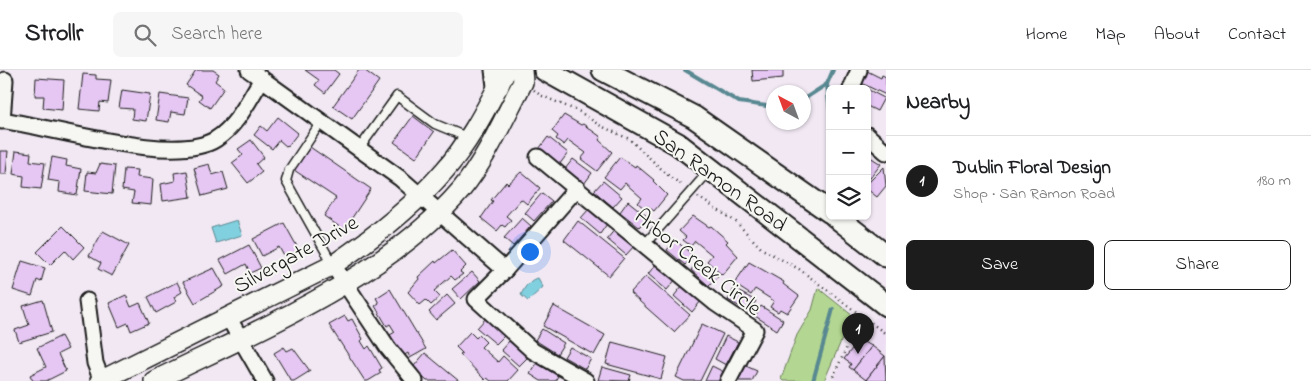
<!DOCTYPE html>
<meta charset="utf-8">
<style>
body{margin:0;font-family:"Indie Flower",sans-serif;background:#f6f6f6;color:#202124}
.controls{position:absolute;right:15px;top:15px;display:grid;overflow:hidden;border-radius:8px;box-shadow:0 1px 4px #0004}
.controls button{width:45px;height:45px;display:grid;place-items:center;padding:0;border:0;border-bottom:1px solid #e0e0e0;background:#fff;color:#202124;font:25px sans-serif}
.compass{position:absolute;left:766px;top:15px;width:45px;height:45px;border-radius:50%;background:#fff;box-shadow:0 1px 4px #0004;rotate:319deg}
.you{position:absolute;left:529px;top:181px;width:18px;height:18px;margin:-12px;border:4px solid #fff;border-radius:50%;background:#1a73e8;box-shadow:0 0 0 8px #1a73e833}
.badge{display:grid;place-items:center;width:32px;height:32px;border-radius:50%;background:#1c1c1c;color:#fff;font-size:16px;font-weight:700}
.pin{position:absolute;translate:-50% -41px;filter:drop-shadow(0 1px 2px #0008)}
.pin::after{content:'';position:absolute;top:26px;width:18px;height:15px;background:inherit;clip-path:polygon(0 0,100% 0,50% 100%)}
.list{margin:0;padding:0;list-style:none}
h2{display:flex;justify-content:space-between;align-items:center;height:65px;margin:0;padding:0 20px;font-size:21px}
h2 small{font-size:16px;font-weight:400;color:#757577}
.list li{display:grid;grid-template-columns:32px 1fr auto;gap:15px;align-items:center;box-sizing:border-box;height:90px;padding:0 20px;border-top:1px solid #e0e0e0}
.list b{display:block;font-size:19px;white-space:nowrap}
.list p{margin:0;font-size:16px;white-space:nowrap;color:#757577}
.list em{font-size:16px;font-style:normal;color:#757577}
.actions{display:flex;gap:10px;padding:15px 20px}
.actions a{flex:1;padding:11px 0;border:1px solid #1c1c1c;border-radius:8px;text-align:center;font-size:18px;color:#1c1c1c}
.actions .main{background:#1c1c1c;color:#fff}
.icon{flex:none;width:28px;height:28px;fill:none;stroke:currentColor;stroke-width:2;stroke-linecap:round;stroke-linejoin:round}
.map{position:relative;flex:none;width:886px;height:311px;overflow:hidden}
header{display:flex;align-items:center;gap:30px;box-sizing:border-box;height:70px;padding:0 25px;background:#fff;border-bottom:1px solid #e0e0e0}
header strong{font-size:24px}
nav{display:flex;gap:28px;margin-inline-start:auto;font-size:18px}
.search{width:350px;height:45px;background:#f6f6f6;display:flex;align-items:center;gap:12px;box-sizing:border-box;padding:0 18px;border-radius:8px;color:#757577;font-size:19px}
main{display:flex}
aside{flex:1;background:#fff}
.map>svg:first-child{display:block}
.built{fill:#eedef3}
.green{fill:#b3d792;stroke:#687a57}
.water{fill:#81d0df;stroke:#598891}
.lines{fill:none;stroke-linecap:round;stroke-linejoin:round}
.stream{stroke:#598891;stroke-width:4}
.building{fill:#e6c7f4;stroke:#1c1c1c}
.service-casing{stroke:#1c1c1c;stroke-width:11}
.minor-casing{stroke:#1c1c1c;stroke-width:19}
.tertiary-casing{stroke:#1c1c1c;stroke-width:22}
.secondary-casing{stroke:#1c1c1c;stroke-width:25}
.path{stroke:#1c1c1c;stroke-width:2.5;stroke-dasharray:1 4;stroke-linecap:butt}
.service{stroke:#f6f6f2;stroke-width:8}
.minor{stroke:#f6f6f2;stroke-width:15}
.tertiary{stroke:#f6f6f2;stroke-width:19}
.secondary{stroke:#f6f6f2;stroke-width:21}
.labels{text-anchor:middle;stroke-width:4;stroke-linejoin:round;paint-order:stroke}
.street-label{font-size:22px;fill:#1c1c1c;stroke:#f6f6f2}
</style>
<header>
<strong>Strollr</strong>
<div class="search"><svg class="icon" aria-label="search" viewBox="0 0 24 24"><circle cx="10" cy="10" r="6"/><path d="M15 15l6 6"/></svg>Search here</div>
<nav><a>Home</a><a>Map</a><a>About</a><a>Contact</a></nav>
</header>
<main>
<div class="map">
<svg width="886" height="311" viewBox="0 0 886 311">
<rect width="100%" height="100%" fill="#f1e8f3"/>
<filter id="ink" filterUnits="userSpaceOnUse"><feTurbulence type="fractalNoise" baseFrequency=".02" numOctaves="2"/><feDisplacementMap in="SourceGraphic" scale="10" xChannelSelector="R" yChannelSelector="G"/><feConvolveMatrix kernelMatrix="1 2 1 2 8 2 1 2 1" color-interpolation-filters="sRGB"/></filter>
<g filter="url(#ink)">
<path class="built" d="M879 246 886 252V311H833L855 263Z"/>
<path class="green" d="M818 218 858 250 842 269 824 311H783L781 309 797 265 812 240Z"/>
<g class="water">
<path d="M237 150 242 165 216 173 211 158Z"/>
<path d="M538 208 543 217 528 231 521 225C524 218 530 209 538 208Z"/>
</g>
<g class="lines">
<g class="stream">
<path d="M685 0 739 32 774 37"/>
<path d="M804 29 827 14"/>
<path d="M830 42 827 14 833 0"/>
<path d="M813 311 833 239"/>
</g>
</g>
<g class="building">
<path d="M196 0H213L219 4 215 11 224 18 210 38 199 30 202 26 186 15Z"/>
<path d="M305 0H334L339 4 325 23 315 15 319 10Z"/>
<path d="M359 0H364L379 11 352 49 333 36Z"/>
<path d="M752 0H783V8L753 11Z"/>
<path d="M867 1 881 8 882 5 886 7V25L861 13Z"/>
<path d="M83 4 96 5V9L111 10 108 33 100 32 99 41 79 39Z"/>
<path d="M36 8 64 10 62 40 43 38 44 26H35Z"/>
<path d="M867 19 884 28 877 41 867 36Z"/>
<path d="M122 20 150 24 146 51 132 49 133 39 119 38Z"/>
<path d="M160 24 188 28 185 44 171 42 169 52 156 50Z"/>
<path d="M564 45 581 55 583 54 601 67 599 70 612 82 597 101 581 89 586 83 568 70 564 75 556 69 558 66 552 61Z"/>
<path d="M413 46 434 62 416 88 394 72Z"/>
<path d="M278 47 298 63 287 77 279 70 272 79 254 65 261 56 267 61Z"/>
<path d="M548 67 568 83 559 95 539 79Z"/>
<path d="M251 70 264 87 256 94 262 102 248 113 232 93 243 85 238 79Z"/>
<path d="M310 77 371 119 344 160 324 146 336 128 294 100Z"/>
<path d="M0 81H8L6 104H0Z"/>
<path d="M16 81 31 83 30 91 45 93 41 119 23 117 24 106 13 104Z"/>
<path d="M867 85 881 94 867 112Z"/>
<path d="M52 87 67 90 66 96 81 99 77 125 59 122 60 112 48 110Z"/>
<path d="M620 87 635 97 636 95 654 110 653 111 667 125 654 141 647 136 645 139 638 133 642 128 625 113 620 119 604 107Z"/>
<path d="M573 89 592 103 584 114 565 99Z"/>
<path d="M100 94 115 96 112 124 85 121 87 102 96 103Z"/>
<path d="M209 94 212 105 223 102 228 119 202 126 194 98Z"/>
<path d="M884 97 886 116 877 127 867 119V114Z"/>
<path d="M124 99 138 100 137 107 153 109 151 135 132 133 134 122 122 120Z"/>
<path d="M187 101 191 127 163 131 161 114 175 111 174 103Z"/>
<path d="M521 102 540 118 527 134 521 129 506 146 511 150 505 157 502 155 497 161 481 148 493 131 491 130 506 112 508 114Z"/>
<path d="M603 111 622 127 613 137 594 121Z"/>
<path d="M542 123 552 131 534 151 525 143Z"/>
<path d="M628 131 648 147 639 157 620 142Z"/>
<path d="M589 139 607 154 600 164 581 148Z"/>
<path d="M693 146 709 157 711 156 728 171 726 173 738 186 722 205 707 191 712 185 695 171 691 176 683 170 686 167 679 161Z"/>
<path d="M522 148 531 156 513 176 504 168Z"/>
<path d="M578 151 624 188 609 206 564 170Z"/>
<path d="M284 153 299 180 285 188 279 177 262 186 253 169Z"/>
<path d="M63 156 84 177 73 189 65 180 50 195 37 182Z"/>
<path d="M616 158 635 175 626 185 607 169Z"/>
<path d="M103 161 129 175 112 206 98 199 101 193 89 186Z"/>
<path d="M675 170 694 186 685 195 667 180Z"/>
<path d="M249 175 261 198 250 203 246 194 228 204 220 190Z"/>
<path d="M452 180 466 196 460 202 463 204 455 210 451 206 434 221 440 227 431 235 426 230 420 235 408 222 419 209 418 207 435 191 436 193Z"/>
<path d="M699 190 718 206 709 216 691 200Z"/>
<path d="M22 191 45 198 41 212 37 210 32 226 13 220Z"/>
<path d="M749 192 784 212 783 214 799 226 787 243 780 239 778 242 770 237 774 231 755 219 751 225 734 214Z"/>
<path d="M657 193 676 209 667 220 648 204Z"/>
<path d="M214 198 224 216 195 233 183 212Z"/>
<path d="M472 202 480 211 461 229 452 219Z"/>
<path d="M646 206 690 245 674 262 630 223Z"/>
<path d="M177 212 182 222 174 227 176 232 156 243 148 227Z"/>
<path d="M683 215 701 231 692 242 674 226Z"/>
<path d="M390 219 426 279 410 288 408 283 403 286 390 265 395 262 390 254 387 256 375 236 379 233 376 228Z"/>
<path d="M734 219 756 231 749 242 728 230Z"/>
<path d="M126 225 131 237 140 233 149 253 131 261 128 253 119 257 109 233Z"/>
<path d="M447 225 455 234 436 250 429 242Z"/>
<path d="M43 230 52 262 19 272 15 260 29 255 23 236Z"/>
<path d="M554 236 605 265 594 285 543 256Z"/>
<path d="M761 236 783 250 777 260 755 246Z"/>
<path d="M345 246 348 251 352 249 363 269 361 271 366 279 369 276 382 298 379 300 381 303 368 311H365L329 255Z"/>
<path d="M486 248 505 265 496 274 477 258Z"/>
<path d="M702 254 723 264 700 311H684L676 307Z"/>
<path d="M542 259 564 273 557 284 535 270Z"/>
<path d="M470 262 476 268 479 265 486 272 481 277 498 292 503 286 518 300 508 311H491L487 308 485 310 460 284 462 283 456 277Z"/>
<path d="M61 266 68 279 58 284 66 301 46 311H33L30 305 46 297 37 278Z"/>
<path d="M726 266 738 272 726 295 715 289Z"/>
<path d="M510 270 528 287 519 296 501 280Z"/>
<path d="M859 270 872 276 853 300 849 297 851 294 844 289Z"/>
<path d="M612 272 667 287 661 309 606 294Z"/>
<path d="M872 276 885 286 866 310 853 300Z"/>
<path d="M284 277 287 281 293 278 310 301 294 311H291L274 283Z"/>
<path d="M570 277 591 289 585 299 564 287Z"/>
<path d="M425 283 459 311H427L416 301 417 299 414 296Z"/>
<path d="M885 286 886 311H868L866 310Z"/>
<path d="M537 293 558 306 555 311H541L530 304Z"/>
<path d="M712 296 724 302 719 311H705Z"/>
<path d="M746 296 757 301 752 311H738Z"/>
<path d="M602 297 631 305 629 311 598 310Z"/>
</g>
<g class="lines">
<defs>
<g id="service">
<path d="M321 52 289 100 286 111 333 195"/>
<path d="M359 79 397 26 435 54 469 68"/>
<path d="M645 174 710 100"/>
</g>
<g id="minor">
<path d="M249 0 262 9"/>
<path d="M851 19 859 0"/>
<path d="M0 50C51 56 175 96 216 69 238 55 249 29 262 9L401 109 505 200"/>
<path d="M2 51 5 10"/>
<path d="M867 65 886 82"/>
<path d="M538 87 715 233 755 260 728 311"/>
<path d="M577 118 505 200 476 229 533 281 586 311"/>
<path d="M333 195 388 278 415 311"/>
<path d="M87 231 95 293 102 311"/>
<path d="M228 247 265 311"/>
</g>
<g id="tertiary">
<path d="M100 311 333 195C373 168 412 138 444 101 469 73 487 37 505 3"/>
<path d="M154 311C255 261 387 207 461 120 487 88 504 48 523 12L522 0"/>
</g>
<g id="secondary">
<path d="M496 0 498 16"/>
<path d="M545 0 678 74 886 235"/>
<path d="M603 0 694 47 830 142"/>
<path d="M835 146 886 186"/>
</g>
</defs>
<use href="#service" class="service-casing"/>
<use href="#minor" class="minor-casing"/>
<use href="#tertiary" class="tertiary-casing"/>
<use href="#secondary" class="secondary-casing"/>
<g class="path">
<path d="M534 20 540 25 580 42 599 55 629 69 670 107 684 116"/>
<path d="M698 127 736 152 762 179 799 199 886 264"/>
<path d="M831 311 854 262 870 251"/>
</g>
<use href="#service" class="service"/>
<use href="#minor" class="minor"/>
<use href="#tertiary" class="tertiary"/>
<use href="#secondary" class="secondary"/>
</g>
</g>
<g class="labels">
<g class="street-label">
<text transform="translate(721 109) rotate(36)" y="8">San Ramon Road</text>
<text transform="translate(295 183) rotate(-29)" y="8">Silvergate Drive</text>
<text transform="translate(699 191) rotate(39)" y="8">Arbor Creek Circle</text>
</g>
</g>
</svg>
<div class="controls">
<button>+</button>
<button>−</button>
<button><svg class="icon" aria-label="layers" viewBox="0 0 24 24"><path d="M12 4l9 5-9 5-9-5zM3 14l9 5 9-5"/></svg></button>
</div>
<svg class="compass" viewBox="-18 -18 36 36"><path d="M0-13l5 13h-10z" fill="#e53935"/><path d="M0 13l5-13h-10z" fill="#757577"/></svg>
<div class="you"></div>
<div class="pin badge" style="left:858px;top:284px">1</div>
</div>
<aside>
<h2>Nearby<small></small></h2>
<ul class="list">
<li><span class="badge">1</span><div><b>Dublin Floral Design</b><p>Shop · San Ramon Road</p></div><em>180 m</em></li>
</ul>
<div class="actions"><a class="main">Save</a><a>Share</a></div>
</aside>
</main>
